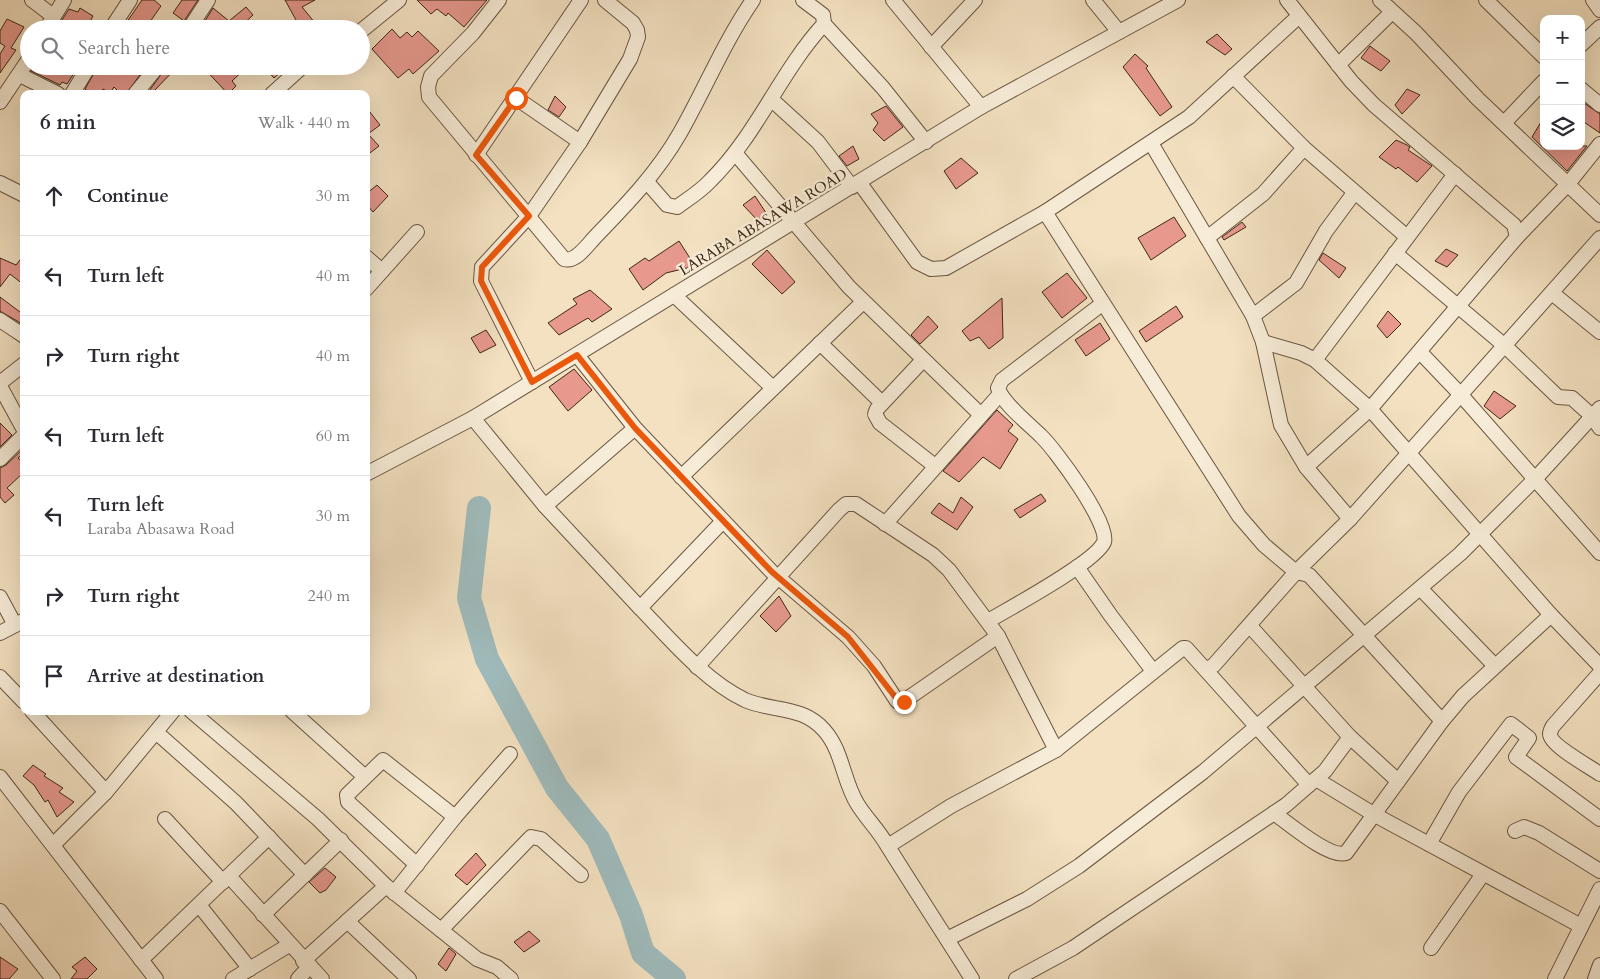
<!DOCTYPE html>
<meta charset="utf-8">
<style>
body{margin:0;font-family:Cardo,serif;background:#f2f2f3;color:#2b2b33}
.controls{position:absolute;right:15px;top:15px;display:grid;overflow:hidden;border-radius:10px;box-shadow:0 5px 20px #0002}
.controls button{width:45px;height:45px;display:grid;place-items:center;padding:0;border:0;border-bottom:1px solid #e1e1e2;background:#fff;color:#2b2b33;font:25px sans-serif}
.stop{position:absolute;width:15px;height:15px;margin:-11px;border:4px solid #ea580c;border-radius:50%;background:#fff}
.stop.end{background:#ea580c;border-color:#fff;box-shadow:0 1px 5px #0008}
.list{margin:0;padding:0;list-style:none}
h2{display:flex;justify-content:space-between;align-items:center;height:65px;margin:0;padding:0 20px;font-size:21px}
h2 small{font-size:16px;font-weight:400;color:#7c7c81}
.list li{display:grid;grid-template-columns:32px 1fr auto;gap:15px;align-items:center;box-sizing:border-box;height:80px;padding:0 20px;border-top:1px solid #e1e1e2}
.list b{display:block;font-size:19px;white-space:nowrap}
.list p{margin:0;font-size:16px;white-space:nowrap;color:#7c7c81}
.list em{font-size:16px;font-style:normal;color:#7c7c81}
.icon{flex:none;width:28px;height:28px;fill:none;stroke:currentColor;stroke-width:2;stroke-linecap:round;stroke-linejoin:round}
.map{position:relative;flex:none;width:1600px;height:979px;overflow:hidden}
.search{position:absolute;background:#fff;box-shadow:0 5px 20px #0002;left:20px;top:20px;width:350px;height:55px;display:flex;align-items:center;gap:12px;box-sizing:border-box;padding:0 18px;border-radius:28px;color:#7c7c81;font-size:19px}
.panel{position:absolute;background:#fff;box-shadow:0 5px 20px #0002;left:20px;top:90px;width:350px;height:625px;border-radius:10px}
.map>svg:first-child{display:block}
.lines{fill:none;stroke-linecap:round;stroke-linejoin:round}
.river{stroke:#9fbbbc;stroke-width:24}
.building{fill:#e7998e;stroke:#3d2816}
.street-casing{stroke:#6a5641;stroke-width:16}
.street{stroke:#f7ecd7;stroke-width:14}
.route{stroke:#ea580c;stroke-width:6}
.labels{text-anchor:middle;stroke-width:4.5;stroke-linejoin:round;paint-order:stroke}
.street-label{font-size:15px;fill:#3d2816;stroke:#f7ecd7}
</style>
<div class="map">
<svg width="1600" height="979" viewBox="0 0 1600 979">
<rect width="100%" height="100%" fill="#f3e1c1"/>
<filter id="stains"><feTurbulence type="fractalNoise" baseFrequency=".004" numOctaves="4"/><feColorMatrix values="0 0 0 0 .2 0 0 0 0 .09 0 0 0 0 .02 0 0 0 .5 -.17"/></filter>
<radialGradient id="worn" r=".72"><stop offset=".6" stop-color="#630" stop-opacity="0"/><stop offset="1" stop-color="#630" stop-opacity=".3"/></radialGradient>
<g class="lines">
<path class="river" d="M479 508 469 598 487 659 557 788 598 839 631 915 643 953 674 979"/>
</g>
<g class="building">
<path d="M142 0H154L161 6 145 29H122Z"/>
<path d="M182 0H198L184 21 173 13Z"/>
<path d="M285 0H315L302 7 320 29H301Z"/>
<path d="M417 0H487L464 27 448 13 446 16 437 9 431 14Z"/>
<path d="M246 7 253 15 238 29H200L213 8 229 21Z"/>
<path d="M80 8 93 16 86 29H56L69 9 78 12Z"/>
<path d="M7 19 24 27 11 48 16 50 0 73V54L5 46 0 43V31Z"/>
<path d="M392 29 400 38 407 32 412 37 418 31 439 51 413 74 409 69 398 78 372 49Z"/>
<path d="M1217 34 1232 49 1225 55 1206 42Z"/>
<path d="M1370 46 1390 61 1381 71 1361 58Z"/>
<path d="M1135 54 1148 66 1146 68 1172 107 1160 116 1123 67Z"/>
<path d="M35 66H77L78 67 67 84 62 82 60 85 31 71Z"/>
<path d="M98 66H135L142 72 126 94H121L114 87 110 93 103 89 101 94H91L85 89Z"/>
<path d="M167 66H178L151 94H147Z"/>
<path d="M202 66H248L232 81 236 86 228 94Z"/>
<path d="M263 66H288L274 78Z"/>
<path d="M1407 89 1420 95 1402 114 1395 105Z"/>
<path d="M555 96 566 107 559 117 548 110Z"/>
<path d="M1581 101 1600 114V133L1581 120Z"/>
<path d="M886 106 903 127 884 141 873 130 878 123 871 114Z"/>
<path d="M366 107 380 125 368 134 379 146 366 156Z"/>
<path d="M1544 117V146H1587L1567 171 1532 137Z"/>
<path d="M1396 140 1407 145 1410 147 1408 150 1432 166 1417 182 1398 167 1396 169 1379 157Z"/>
<path d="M853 146 859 159 847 166 839 156Z"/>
<path d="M961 158 978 173 956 189 944 171Z"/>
<path d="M377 185 388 196 373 212 366 204V194Z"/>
<path d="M755 196 770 219 761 224 743 205Z"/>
<path d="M1174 217 1186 236 1151 260 1138 238Z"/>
<path d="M1242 222 1246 227 1224 240 1222 237Z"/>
<path d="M679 241 695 266 666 273 643 290 629 269 645 258 649 261Z"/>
<path d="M1446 249 1458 255 1447 267 1435 261Z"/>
<path d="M767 250 795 282 782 294 752 264Z"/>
<path d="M1323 253 1346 268 1339 278 1319 260Z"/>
<path d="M24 255V285L10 274 0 287V258L16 265Z"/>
<path d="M1067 273 1087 298 1062 318 1042 292Z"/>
<path d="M590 290 612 309 592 322 588 318 559 335 548 323 577 304 573 299Z"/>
<path d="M0 297 24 315V325L0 311Z"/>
<path d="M1002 298 1003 338 989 349 979 337 970 341 962 331Z"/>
<path d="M1176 306 1183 317 1146 342 1139 331Z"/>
<path d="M1388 311 1401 324 1387 338 1377 326Z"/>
<path d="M928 316 938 327 920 344 911 335Z"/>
<path d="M1100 323 1110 339 1086 356 1075 340Z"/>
<path d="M486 330 496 345 480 353 471 338Z"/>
<path d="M574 369 592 390 568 411 549 387Z"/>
<path d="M1494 391 1516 406 1500 419 1484 406Z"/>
<path d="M997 410 1013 425 1008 431 1018 439 1000 469 983 457 959 482 943 471Z"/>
<path d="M0 423 12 435 0 447Z"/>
<path d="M24 448V453L18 458 24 464V472L7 488 14 495 5 503 0 497V468L6 465Z"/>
<path d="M1041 494 1046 501 1020 518 1014 510Z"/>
<path d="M961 497 973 507 957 530 931 513 939 503 953 513Z"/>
<path d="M779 596 791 616 776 632 760 616Z"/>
<path d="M33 765 46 774 44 776 63 788 59 792 74 802 57 817 48 800 45 802 34 785 23 776Z"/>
<path d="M476 853 486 865 467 885 455 875Z"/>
<path d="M325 868 336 877 326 890 320 893 309 882Z"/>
<path d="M529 931 540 941 524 952 514 942Z"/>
<path d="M449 948 456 954 446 971 438 964Z"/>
<path d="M0 957 18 969 9 979H0Z"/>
<path d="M85 957 97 969 87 979H71L77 971 72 967Z"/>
</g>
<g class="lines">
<defs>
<g id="street">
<path d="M32 0 53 16"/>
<path d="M499 0 473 33 431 76 428 87 429 97 564 259C576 263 588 244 596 236 627 204 657 173 680 133 705 89 724 42 753 0"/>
<path d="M893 0 981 107"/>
<path d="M1093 0 1119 32"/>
<path d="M1287 0 1351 81 1374 105 1514 225 1517 237 1370 409 1306 467"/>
<path d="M1380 0 1416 33 1478 99 1600 215"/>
<path d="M1486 0 1544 57"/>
<path d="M1593 0 1600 10"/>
<path d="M824 24 883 88 926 142"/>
<path d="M46 29 64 0"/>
<path d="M111 29 130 0"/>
<path d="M189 29 208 0"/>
<path d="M361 31 399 0"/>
<path d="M1581 45 1600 27"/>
<path d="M931 47 975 0"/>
<path d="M1338 65 1392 12"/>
<path d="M20 75 58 94"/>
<path d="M1233 76 1304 148 1407 237"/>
<path d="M1581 89 1600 105"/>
<path d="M72 94 89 66"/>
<path d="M135 94 158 66"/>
<path d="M272 94 303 66"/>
<path d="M516 98 580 142"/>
<path d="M771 99 818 142 852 187"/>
<path d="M0 102 29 59"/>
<path d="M1505 122 1544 81"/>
<path d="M1151 143 1253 316 1263 342 1281 425 1306 467 1350 519"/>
<path d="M735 153 849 287 981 415"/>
<path d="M476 155 581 0"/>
<path d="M647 182 667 205 677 207C688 199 701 191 710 181 757 135 780 72 824 24L823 15 803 0"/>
<path d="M859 182 917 262 931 269 946 268 1045 212 1189 117 1299 16"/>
<path d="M0 183 24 195"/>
<path d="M1045 212 1239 516 1264 545 1296 572 1309 575 1442 721"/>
<path d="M1517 237 1568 184 1600 144"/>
<path d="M1207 238 1263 194 1304 148"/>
<path d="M1395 253 1505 346 1558 397 1572 398 1592 416 1600 428"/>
<path d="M366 257 382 271"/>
<path d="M366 289 417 232"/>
<path d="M1552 293 1600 332"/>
<path d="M674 295 773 388"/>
<path d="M1253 316 1296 283 1326 231 1354 193"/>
<path d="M0 320 24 336"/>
<path d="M1263 342 1301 353 1315 360 1370 409 1551 615 1600 666"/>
<path d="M820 343 882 403"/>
<path d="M1420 352 1461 395 1600 553"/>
<path d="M577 355 635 428 772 572 848 637 874 666 897 701H904L998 636"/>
<path d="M923 360 877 409 875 414 880 423 935 466"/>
<path d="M1315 360 1455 174"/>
<path d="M532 382 481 281 482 267 529 216 580 142 630 59 638 37 637 30 633 23 605 0"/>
<path d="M0 383 24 364"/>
<path d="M0 386 24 430"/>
<path d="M473 418 545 506 640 608 723 521"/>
<path d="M0 459 24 435"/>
<path d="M366 474 473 418 981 107 1178 0"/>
<path d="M681 477 863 302"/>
<path d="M545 506 635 428"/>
<path d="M885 524 1000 394"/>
<path d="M1077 567 1111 616 1153 671"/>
<path d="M1421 589 1495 666"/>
<path d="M0 597 15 625"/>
<path d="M640 608C670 639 705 681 745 700 772 712 802 705 824 730 843 751 843 782 858 805 867 819 879 831 887 845 915 890 944 934 972 979"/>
<path d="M988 621C1010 608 1096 562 1104 542 1110 524 1055 449 1041 436 1029 424 1002 403 998 388L1002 380 1102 304"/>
<path d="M1250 626 1350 737 1398 781"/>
<path d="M0 633 23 621"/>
<path d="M697 667 839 510 846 504H856L933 555 949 570 998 636 1056 750"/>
<path d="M1206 670 1214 665 1296 572 1350 519 1600 238"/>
<path d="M1600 673 1553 726C1552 727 1550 732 1550 734 1550 745 1590 767 1600 774"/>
<path d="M0 677 24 702"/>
<path d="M32 711 106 792"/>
<path d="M191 711 318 819 386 886 477 959 497 967 511 979"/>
<path d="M292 711 364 776"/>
<path d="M156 732 236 803 305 875"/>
<path d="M0 777 156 979"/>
<path d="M1316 779 1375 815 1581 926"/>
<path d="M1274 813C1288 823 1330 859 1346 853L1442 721 1463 696 1551 615"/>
<path d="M165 819 223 882"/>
<path d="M1515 831 1524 827 1539 833 1600 871"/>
<path d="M1429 844 1459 792 1511 724 1529 738 1516 757 1600 819"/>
<path d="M53 845 106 792 173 711"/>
<path d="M888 846 951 806 1056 750 1183 648H1186L1309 785"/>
<path d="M417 865 348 802 347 795 383 760 455 817"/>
<path d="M229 876 322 979"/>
<path d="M394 893 455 817 510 754"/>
<path d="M199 905 250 969"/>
<path d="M0 911 53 979"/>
<path d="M263 915 341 840"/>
<path d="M347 921 409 979"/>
<path d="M441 930 531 837 541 839 581 875"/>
<path d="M947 939 1027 899 1079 866 1203 772 1460 554 1536 478 1600 408"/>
<path d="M1431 948 1483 874"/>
<path d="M141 960 269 837"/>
<path d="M303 961 386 886"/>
<path d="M233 979 289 945"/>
<path d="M298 979 309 967"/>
<path d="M1016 979 1073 948 1286 805 1325 771 1350 737"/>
<path d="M1555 979 1600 889"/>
<path d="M1595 979 1600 965"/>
</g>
</defs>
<use href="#street" class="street-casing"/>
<use href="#street" class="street"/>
</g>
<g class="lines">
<path class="route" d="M516 98 476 155 529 216 482 267 481 281 532 382 577 355 635 428 772 572 848 637 900 703 904 702"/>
</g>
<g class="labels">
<g class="street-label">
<text transform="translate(763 222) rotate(-31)" y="5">LARABA ABASAWA ROAD</text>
</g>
</g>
<rect width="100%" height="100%" filter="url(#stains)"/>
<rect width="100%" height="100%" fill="url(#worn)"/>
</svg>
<div class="controls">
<button>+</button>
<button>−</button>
<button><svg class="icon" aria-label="layers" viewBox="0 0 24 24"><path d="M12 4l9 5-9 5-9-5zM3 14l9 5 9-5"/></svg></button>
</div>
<div class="stop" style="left:516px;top:98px"></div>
<div class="stop end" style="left:904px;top:702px"></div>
<div class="search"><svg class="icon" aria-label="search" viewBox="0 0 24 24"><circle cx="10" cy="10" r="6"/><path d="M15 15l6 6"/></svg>Search here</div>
<section class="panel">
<h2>6 min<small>Walk · 440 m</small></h2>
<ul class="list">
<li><svg class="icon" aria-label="ahead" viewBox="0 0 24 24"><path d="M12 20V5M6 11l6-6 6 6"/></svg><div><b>Continue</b></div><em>30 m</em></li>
<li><svg class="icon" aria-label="left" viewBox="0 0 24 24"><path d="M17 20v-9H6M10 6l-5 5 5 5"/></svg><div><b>Turn left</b></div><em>40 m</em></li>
<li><svg class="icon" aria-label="right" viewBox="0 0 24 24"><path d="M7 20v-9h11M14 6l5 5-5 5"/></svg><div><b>Turn right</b></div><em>40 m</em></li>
<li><svg class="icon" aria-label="left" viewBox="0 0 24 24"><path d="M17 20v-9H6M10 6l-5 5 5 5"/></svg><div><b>Turn left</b></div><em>60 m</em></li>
<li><svg class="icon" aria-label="left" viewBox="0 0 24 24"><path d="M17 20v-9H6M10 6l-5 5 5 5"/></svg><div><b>Turn left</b><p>Laraba Abasawa Road</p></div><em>30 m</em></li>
<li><svg class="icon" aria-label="right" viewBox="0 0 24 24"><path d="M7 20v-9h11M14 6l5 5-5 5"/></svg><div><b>Turn right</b></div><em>240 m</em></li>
<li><svg class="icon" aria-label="arrive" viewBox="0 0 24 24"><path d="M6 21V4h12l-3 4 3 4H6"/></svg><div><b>Arrive at destination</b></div></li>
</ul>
</section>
</div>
